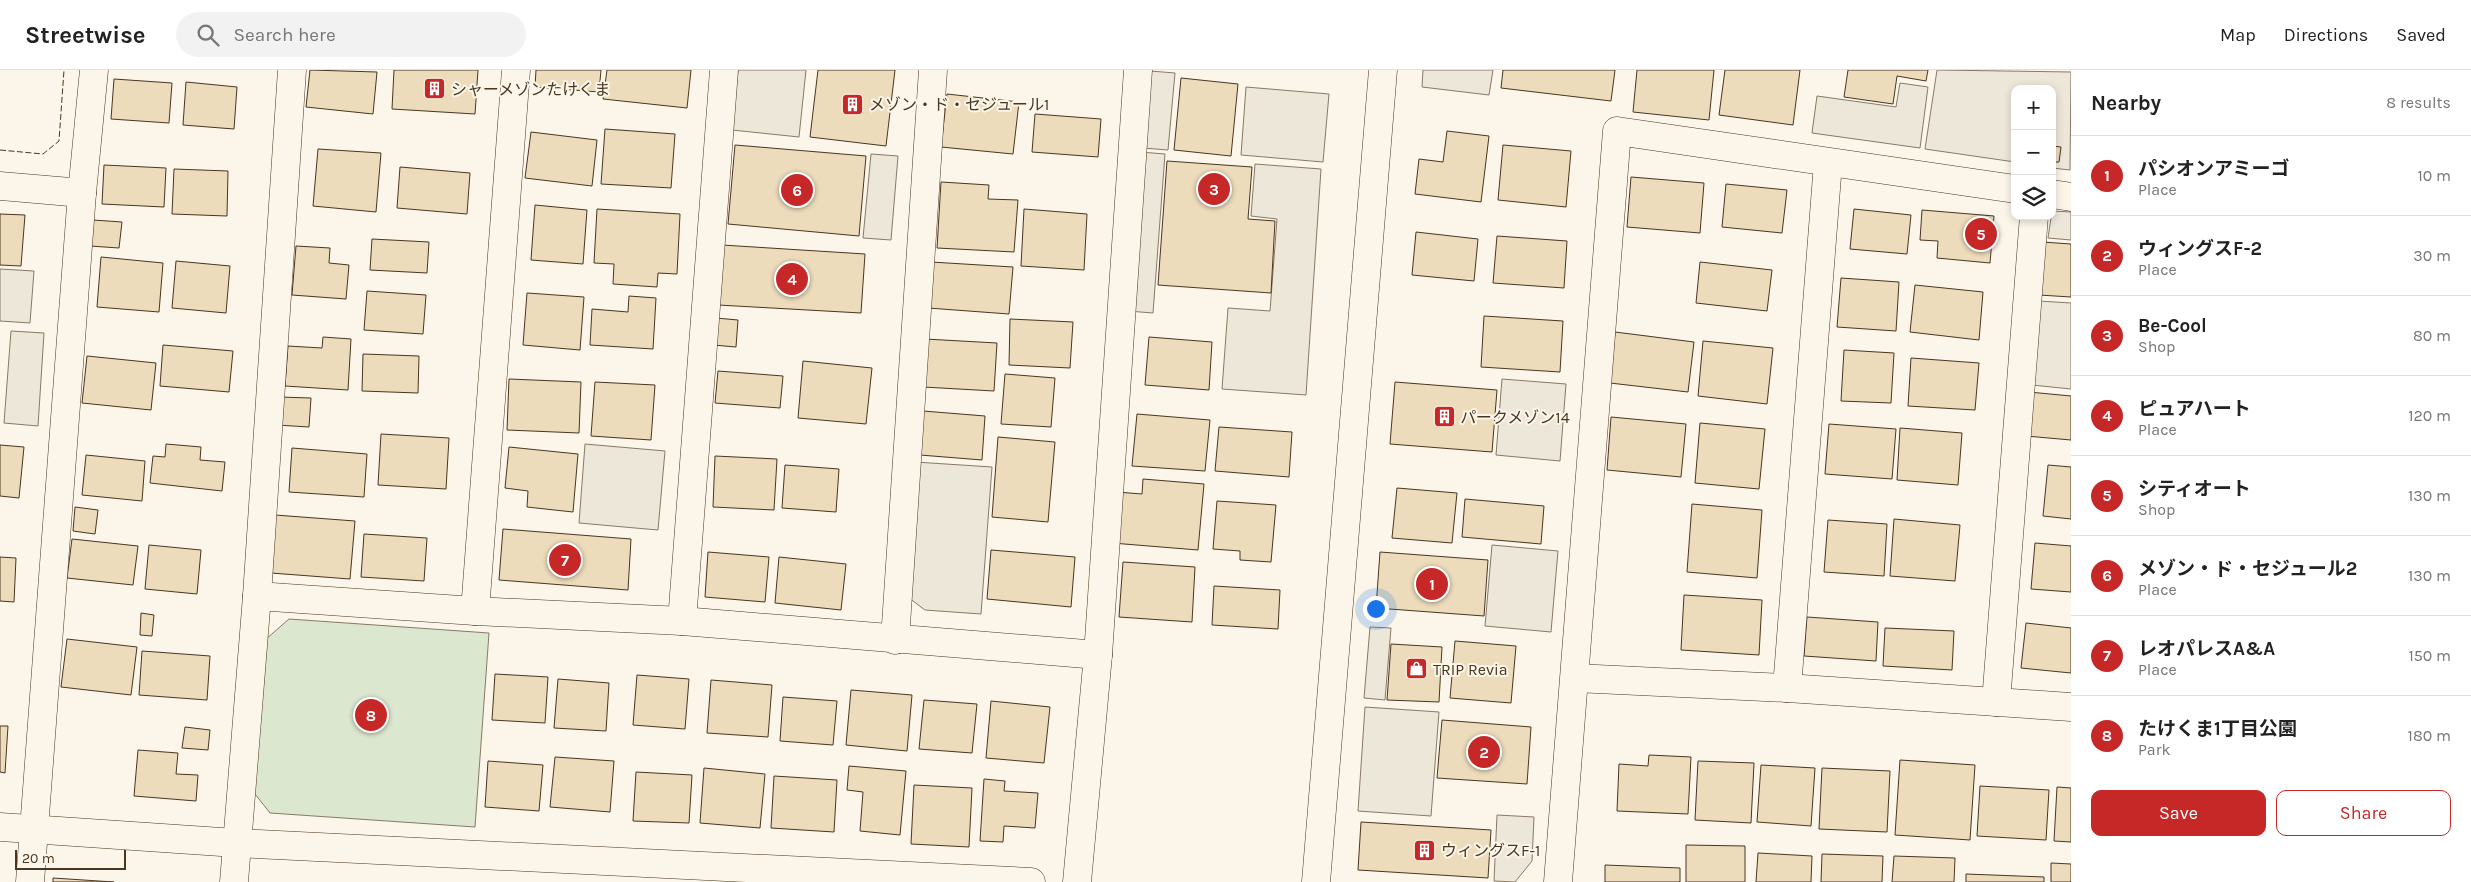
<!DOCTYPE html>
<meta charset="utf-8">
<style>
body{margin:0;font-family:Karla,"Noto Sans JP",sans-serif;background:#f2f2f2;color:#222}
.controls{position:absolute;right:15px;top:15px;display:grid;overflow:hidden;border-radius:10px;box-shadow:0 2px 8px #0003}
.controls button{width:45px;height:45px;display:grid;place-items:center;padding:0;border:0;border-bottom:1px solid #e0e0e0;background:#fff;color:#222;font:25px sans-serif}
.scale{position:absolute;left:15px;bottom:12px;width:111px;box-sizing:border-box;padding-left:5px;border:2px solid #4a3520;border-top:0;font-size:14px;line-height:18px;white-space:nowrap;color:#4a3520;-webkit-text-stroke:4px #fbf6e9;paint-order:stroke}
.you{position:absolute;left:1375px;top:538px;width:18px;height:18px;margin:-12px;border:4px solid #fff;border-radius:50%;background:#1a73e8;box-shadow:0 0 0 8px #1a73e833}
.badge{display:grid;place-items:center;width:32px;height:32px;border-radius:50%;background:#c62828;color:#fff;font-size:16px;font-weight:700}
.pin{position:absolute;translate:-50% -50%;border:2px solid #fff;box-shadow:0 1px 5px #0006}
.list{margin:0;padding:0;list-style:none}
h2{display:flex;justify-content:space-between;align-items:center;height:65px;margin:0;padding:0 20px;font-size:21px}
h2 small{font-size:16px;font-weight:400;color:#767676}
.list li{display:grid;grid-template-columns:32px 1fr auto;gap:15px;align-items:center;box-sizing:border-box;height:80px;padding:0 20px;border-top:1px solid #e0e0e0}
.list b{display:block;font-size:19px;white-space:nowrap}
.list p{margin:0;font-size:16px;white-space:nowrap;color:#767676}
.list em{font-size:16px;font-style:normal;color:#767676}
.actions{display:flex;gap:10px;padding:15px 20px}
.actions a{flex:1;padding:11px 0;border:1px solid #c62828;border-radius:10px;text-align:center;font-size:18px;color:#c62828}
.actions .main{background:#c62828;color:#fff}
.icon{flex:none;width:28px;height:28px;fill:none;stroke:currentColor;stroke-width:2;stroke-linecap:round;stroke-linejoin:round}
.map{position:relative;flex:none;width:2071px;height:812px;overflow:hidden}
header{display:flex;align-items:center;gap:30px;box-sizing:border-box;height:70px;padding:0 25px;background:#fff;border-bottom:1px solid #e0e0e0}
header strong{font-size:24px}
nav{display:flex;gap:28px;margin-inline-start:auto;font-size:18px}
.search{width:350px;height:45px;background:#f2f2f2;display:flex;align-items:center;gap:12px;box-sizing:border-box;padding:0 18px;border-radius:28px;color:#767676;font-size:19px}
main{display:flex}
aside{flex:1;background:#fff}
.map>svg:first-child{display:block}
.green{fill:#dce7d0;stroke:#887966}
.parking{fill:#ede7d9;stroke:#887966}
.building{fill:#ecdcbc;stroke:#4a3520}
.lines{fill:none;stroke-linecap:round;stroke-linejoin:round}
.minor-casing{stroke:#4a3520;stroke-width:29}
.tertiary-casing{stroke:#4a3520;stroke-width:29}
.minor{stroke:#fbf6e9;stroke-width:28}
.tertiary{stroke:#fbf6e9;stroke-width:28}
.fence{stroke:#4a3520;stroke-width:1;stroke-dasharray:6 2.5;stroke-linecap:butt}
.labels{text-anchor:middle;stroke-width:4;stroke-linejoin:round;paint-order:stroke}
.poi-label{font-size:16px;fill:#4a3520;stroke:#fbf6e9;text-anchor:start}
</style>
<header>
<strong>Streetwise</strong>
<div class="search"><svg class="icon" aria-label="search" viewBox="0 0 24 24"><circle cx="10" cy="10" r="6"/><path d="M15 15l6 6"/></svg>Search here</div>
<nav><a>Map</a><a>Directions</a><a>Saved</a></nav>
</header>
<main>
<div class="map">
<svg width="2071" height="812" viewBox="0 0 2071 812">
<rect width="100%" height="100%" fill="#fbf6e9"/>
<path class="green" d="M289 549 489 563 475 757 270 743 251 719 265 570Z"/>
<g class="parking">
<path d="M738 0H806L799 67 732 60Z"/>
<path d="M1423 0H1493L1489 25 1422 17Z"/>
<path d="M1937 0 2071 2 2070 100 2052 98V19H2015V92L1925 79Z"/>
<path d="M1150 1 1175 3 1168 80 1143 78Z"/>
<path d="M1900 13 1928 17 1920 78 1812 63 1817 26 1896 37Z"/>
<path d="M1246 17 1329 24 1323 92 1241 85Z"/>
<path d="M1140 82 1165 84 1153 243 1128 241Z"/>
<path d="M871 84 898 86 891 170 863 168Z"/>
<path d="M1255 94 1321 99 1306 325 1222 319 1228 238 1270 241 1277 149 1251 146Z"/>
<path d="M2052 141 2071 142V170L2048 168Z"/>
<path d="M0 199 34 201 30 253 0 251Z"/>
<path d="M2039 231 2071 233V319L2032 315Z"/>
<path d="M11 261 44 263 38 356 4 353Z"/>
<path d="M1502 309 1566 314 1560 391 1496 385Z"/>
<path d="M585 374 665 381 658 460 579 453Z"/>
<path d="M915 392 992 397 981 544 925 540 905 525Z"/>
<path d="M1492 475 1558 481 1551 562 1485 556Z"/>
<path d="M1370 557 1391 558 1385 630 1364 628Z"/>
<path d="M1365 637 1439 642 1431 746 1358 741Z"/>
<path d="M1497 745 1534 747 1532 791 1515 812 1494 811Z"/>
</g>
<g class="building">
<path d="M310 0 377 2 373 44 306 37Z"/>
<path d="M394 0H478L475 44 392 39Z"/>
<path d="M536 0H601L599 22 535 17Z"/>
<path d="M607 0H691L687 38 603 29Z"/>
<path d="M818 0H895L886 76 810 67Z"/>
<path d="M1503 0H1615L1611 31 1501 18Z"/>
<path d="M1637 0H1714L1709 50 1633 42Z"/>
<path d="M1725 0H1800L1793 55 1719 45Z"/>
<path d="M1848 0H1928L1926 11 1897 6 1893 34 1844 27Z"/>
<path d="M1181 8 1238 14 1231 86 1174 80Z"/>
<path d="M114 9 172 13 169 53 111 49Z"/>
<path d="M186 12 237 17 234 59 183 55Z"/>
<path d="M947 24 1019 32 1013 84 941 77Z"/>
<path d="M1035 44 1101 49 1098 87 1032 82Z"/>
<path d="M605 59 675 64 671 118 601 114Z"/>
<path d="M1447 61 1489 66 1481 132 1415 124 1419 89 1443 92Z"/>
<path d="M531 62 597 70 592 116 525 108Z"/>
<path d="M735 75 866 86 859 166 728 154Z"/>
<path d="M1503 75 1571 81 1566 137 1498 130Z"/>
<path d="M2052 76 2061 77 2059 92H2052Z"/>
<path d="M318 79 381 83 376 142 313 136Z"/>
<path d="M1167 91 1252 97 1248 149 1275 151 1271 223 1158 215Z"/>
<path d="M104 95 166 98 164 137 102 134Z"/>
<path d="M400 97 470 103 467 144 397 138Z"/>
<path d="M174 99 228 101 227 146 172 144Z"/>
<path d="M1631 107 1704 113 1700 163 1627 157Z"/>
<path d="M941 112 989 115 988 129 1018 130 1014 182 937 178Z"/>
<path d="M1726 114 1787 120 1782 163 1722 157Z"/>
<path d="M535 135 587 140 583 194 531 190Z"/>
<path d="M597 139 680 144 677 204 658 203 657 217 613 214 614 194 594 193Z"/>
<path d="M1024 139 1087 144 1084 200 1021 196Z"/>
<path d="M1854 139 1911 145 1907 184 1850 179Z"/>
<path d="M1922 140 1994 146 1990 193 1937 188 1938 171 1920 170Z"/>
<path d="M0 144 25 145 21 196 0 195Z"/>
<path d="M93 150 122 152 119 178 90 176Z"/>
<path d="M1416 162 1478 169 1474 211 1412 205Z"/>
<path d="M1497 166 1567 171 1564 218 1493 213Z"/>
<path d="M372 169 429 172 427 203 370 200Z"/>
<path d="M2042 172 2071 174V227L2039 225Z"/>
<path d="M722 175 865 184 861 243 718 235Z"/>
<path d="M296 176 330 178 329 193 349 195 346 229 292 225Z"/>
<path d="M101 187 163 193 159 242 97 237Z"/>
<path d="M176 191 230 196 226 243 172 238Z"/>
<path d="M931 192 1013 197 1009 244 928 238Z"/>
<path d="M1700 192 1772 200 1767 241 1696 233Z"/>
<path d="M1841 208 1899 212 1896 261 1837 257Z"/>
<path d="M1915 215 1983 222 1979 270 1910 262Z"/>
<path d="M367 221 426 225 423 264 364 260Z"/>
<path d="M527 223 584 227 580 280 523 275Z"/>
<path d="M629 226 656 228 653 279 590 275 592 239 628 242Z"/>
<path d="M1484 246 1563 251 1560 302 1481 297Z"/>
<path d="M716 248 738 250 736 277 713 275Z"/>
<path d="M1010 249 1073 252 1070 298 1009 295Z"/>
<path d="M1615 262 1694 272 1688 322 1610 313Z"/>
<path d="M323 267 351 269 348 320 285 316 288 276 322 278Z"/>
<path d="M1149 267 1212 272 1209 320 1145 315Z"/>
<path d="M925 269 997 273 994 321 923 317Z"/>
<path d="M1703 271 1773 278 1767 334 1698 326Z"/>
<path d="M163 275 233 281 229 322 160 316Z"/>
<path d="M1844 280 1894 283 1891 333 1841 331Z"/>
<path d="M363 284 419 286 418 323 362 321Z"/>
<path d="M87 286 156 293 151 340 82 333Z"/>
<path d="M1911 288 1979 293 1975 340 1908 336Z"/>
<path d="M803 291 872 298 866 354 798 348Z"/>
<path d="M718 301 783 306 780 338 715 333Z"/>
<path d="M1005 304 1055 308 1051 357 1001 354Z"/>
<path d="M509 309 581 312 579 363 507 360Z"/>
<path d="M595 312 655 315 651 370 591 366Z"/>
<path d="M1395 312 1497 320 1492 382 1390 374Z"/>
<path d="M2029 322 2071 326V370L2026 366Z"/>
<path d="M279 327 311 328 309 357 277 355Z"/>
<path d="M923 341 985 346 982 390 920 385Z"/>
<path d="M1137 344 1210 350 1205 401 1132 396Z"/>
<path d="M1611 347 1686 354 1681 407 1607 400Z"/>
<path d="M1700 353 1765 359 1759 419 1695 413Z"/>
<path d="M1829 354 1896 359 1892 409 1825 404Z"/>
<path d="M1219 357 1292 362 1289 407 1215 401Z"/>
<path d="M1900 358 1962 363 1958 415 1897 410Z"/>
<path d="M381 364 449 368 446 419 378 415Z"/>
<path d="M998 367 1055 372 1048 452 992 447Z"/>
<path d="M166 374 201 377 200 390 225 392 222 421 150 413 153 386 165 387Z"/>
<path d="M0 375 24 377 19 428 0 426Z"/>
<path d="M509 377 578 384 573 442 527 437 528 421 505 418Z"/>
<path d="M292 378 367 384 364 427 289 422Z"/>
<path d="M86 385 145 391 142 431 82 425Z"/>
<path d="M715 386 777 389 774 440 713 437Z"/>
<path d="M785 395 839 399 836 442 782 438Z"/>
<path d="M2048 395 2071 397V449L2043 446Z"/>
<path d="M1143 409 1204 414 1198 480 1112 473 1117 422 1142 424Z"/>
<path d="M1397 418 1457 423 1452 473 1392 468Z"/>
<path d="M1465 429 1544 436 1541 474 1462 467Z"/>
<path d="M1217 431 1276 435 1271 492 1240 490V481L1213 479Z"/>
<path d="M1692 434 1762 440 1757 508 1687 502Z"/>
<path d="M75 437 98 440 95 464 73 461Z"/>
<path d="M275 445 355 451 350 509 271 503Z"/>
<path d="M1894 449 1960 455 1955 511 1890 506Z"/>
<path d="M1828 450 1887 454 1884 506 1824 502Z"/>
<path d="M503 459 631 469 628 520 499 510Z"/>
<path d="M364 464 427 468 424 511 361 507Z"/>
<path d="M72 469 138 476 133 515 67 508Z"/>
<path d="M2035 473 2071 476V522L2031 519Z"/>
<path d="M149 475 201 480 197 524 145 519Z"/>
<path d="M991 480 1075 487 1071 537 987 529Z"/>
<path d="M708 482 769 487 765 532 705 527Z"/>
<path d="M1380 482 1488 490 1484 546 1376 538Z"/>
<path d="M0 487 16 488 14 532 0 531Z"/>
<path d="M779 487 846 494 841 540 775 533Z"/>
<path d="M1123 492 1195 497 1192 552 1119 547Z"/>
<path d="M1214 516 1280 520 1278 559 1212 555Z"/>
<path d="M1684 525 1762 530 1759 585 1681 580Z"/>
<path d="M141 543 154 545 152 566 140 565Z"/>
<path d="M1807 547 1878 552 1876 591 1804 586Z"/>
<path d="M2026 553 2071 558V603L2021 598Z"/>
<path d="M1885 558 1954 561 1952 600 1883 596Z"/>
<path d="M67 569 137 577 131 625 61 617Z"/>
<path d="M1455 571 1516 576 1511 633 1450 628Z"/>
<path d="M1391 574 1442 577 1439 632 1387 630Z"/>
<path d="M142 581 210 586 207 630 139 625Z"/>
<path d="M495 604 548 607 545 653 492 650Z"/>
<path d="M637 605 689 609 685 659 633 655Z"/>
<path d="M558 609 609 613 606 661 554 658Z"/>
<path d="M711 610 772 615 768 667 707 663Z"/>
<path d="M851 620 912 625 907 681 846 675Z"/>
<path d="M783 627 837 631 833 675 780 671Z"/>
<path d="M924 630 977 634 972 683 919 679Z"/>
<path d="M991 631 1050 637 1044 693 986 688Z"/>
<path d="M1442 650 1531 657 1527 714 1437 708Z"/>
<path d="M0 656H8L5 703 0 702Z"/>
<path d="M185 657 210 660 208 680 182 678Z"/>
<path d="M138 680 178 683 176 704 198 705 196 731 134 726Z"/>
<path d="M1649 685 1691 687 1688 744 1617 741 1619 694 1648 696Z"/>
<path d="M555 687 614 691 610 742 550 737Z"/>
<path d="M1900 690 1975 695 1970 770 1895 765Z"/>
<path d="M488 691 543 695 539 741 485 737Z"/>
<path d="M1698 691 1754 693 1751 753 1695 750Z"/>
<path d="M1761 695 1815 698 1811 756 1757 752Z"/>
<path d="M849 696 906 701 900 765 860 761 863 722 847 720Z"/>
<path d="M704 698 765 704 760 758 700 753Z"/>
<path d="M1822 698 1890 701 1887 762 1819 759Z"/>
<path d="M636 702 692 705 689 753 633 751Z"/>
<path d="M774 706 837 710 834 762 771 758Z"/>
<path d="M984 709 1005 711 1004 721 1038 723 1035 758 1004 756 1003 772 980 771Z"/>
<path d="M914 715 972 718 969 777 911 774Z"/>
<path d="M1980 716 2049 720 2046 770 1977 766Z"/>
<path d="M2057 717 2071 718V772L2054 771Z"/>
<path d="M1361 752 1491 760 1488 808 1358 800Z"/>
<path d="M1686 775 1745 776V812H1686Z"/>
<path d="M1758 783 1812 786 1811 812H1756Z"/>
<path d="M1822 784 1883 786 1882 812H1821Z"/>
<path d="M1894 786 1955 788 1954 812H1892Z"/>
<path d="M2051 793 2071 794V812H2051Z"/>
<path d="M1605 795 1680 798V812H1605Z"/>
<path d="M1966 804 2044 807V812H1966Z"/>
<path d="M53 808 114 812H53Z"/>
</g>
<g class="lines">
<defs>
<g id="minor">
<path d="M0 116 82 123"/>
<path d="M2052 124 2071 127"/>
<path d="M257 526 475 541 682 551 1098 585"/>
<path d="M475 541 516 0"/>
<path d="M682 551 724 0"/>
<path d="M895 570 933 0"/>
<path d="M1575 608 1787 618 2071 637"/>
<path d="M1787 618 1828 93"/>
<path d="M1996 632 2034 146"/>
<path d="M0 757 236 773 1031 812"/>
<path d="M30 812 82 123 94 0"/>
<path d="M234 812 257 526 292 0"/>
<path d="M1077 812 1098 585 1138 0"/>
<path d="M1558 812 1617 61 2015 119"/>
</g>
<path id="tertiary" d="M1316 812 1383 0"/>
</defs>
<use href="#minor" class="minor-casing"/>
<use href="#tertiary" class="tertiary-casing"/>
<use href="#minor" class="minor"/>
<use href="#tertiary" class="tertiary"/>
<path class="fence" d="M0 80 43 84 59 71 64 0"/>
</g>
<defs>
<symbol id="building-square" viewBox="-11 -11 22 22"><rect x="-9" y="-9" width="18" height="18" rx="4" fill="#c62828" stroke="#fbf6e9"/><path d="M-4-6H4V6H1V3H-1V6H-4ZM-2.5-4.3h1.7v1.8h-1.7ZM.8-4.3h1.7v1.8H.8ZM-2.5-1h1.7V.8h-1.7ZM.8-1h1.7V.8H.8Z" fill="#fff"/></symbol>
<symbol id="shop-square" viewBox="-11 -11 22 22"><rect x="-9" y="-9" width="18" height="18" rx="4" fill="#c62828" stroke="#fbf6e9"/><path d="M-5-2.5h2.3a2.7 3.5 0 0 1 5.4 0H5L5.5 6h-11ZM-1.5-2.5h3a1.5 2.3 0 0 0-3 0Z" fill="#fff"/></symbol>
</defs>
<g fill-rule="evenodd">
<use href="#building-square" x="422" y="6" width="25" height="25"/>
<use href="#building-square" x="840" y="22" width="25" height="25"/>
<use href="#building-square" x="1432" y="334" width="25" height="25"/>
<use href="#shop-square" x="1404" y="586" width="25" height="25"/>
<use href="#building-square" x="1412" y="768" width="25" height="25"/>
</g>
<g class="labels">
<g class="poi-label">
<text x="451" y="25">シャーメゾンたけくま</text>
<text x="869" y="40">メゾン・ド・セジュール1</text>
<text x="1460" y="353">パークメゾン14</text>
<text x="1433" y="605">TRIP Revia</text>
<text x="1441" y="786">ウィングスF-1</text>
</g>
</g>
</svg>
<div class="controls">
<button>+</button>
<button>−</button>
<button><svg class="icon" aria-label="layers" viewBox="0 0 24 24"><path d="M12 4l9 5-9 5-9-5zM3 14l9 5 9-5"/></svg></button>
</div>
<div class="scale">20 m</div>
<div class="you"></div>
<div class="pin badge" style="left:1432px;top:514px">1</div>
<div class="pin badge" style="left:1484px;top:682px">2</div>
<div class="pin badge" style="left:1214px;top:119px">3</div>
<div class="pin badge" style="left:792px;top:209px">4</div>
<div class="pin badge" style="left:1981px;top:164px">5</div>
<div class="pin badge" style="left:797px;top:120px">6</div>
<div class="pin badge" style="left:565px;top:490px">7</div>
<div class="pin badge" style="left:371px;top:645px">8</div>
</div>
<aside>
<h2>Nearby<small>8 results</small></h2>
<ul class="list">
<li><span class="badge">1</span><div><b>パシオンアミーゴ</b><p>Place</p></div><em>10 m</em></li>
<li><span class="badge">2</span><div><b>ウィングスF-2</b><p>Place</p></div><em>30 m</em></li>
<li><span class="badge">3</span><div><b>Be-Cool</b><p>Shop</p></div><em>80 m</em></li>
<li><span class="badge">4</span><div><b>ピュアハート</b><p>Place</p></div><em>120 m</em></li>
<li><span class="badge">5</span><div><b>シティオート</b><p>Shop</p></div><em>130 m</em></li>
<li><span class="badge">6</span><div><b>メゾン・ド・セジュール2</b><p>Place</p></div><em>130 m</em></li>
<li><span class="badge">7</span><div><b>レオパレスA&amp;A</b><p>Place</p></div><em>150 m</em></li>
<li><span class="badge">8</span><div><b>たけくま1丁目公園</b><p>Park</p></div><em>180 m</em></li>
</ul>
<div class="actions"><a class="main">Save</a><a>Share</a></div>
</aside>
</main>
